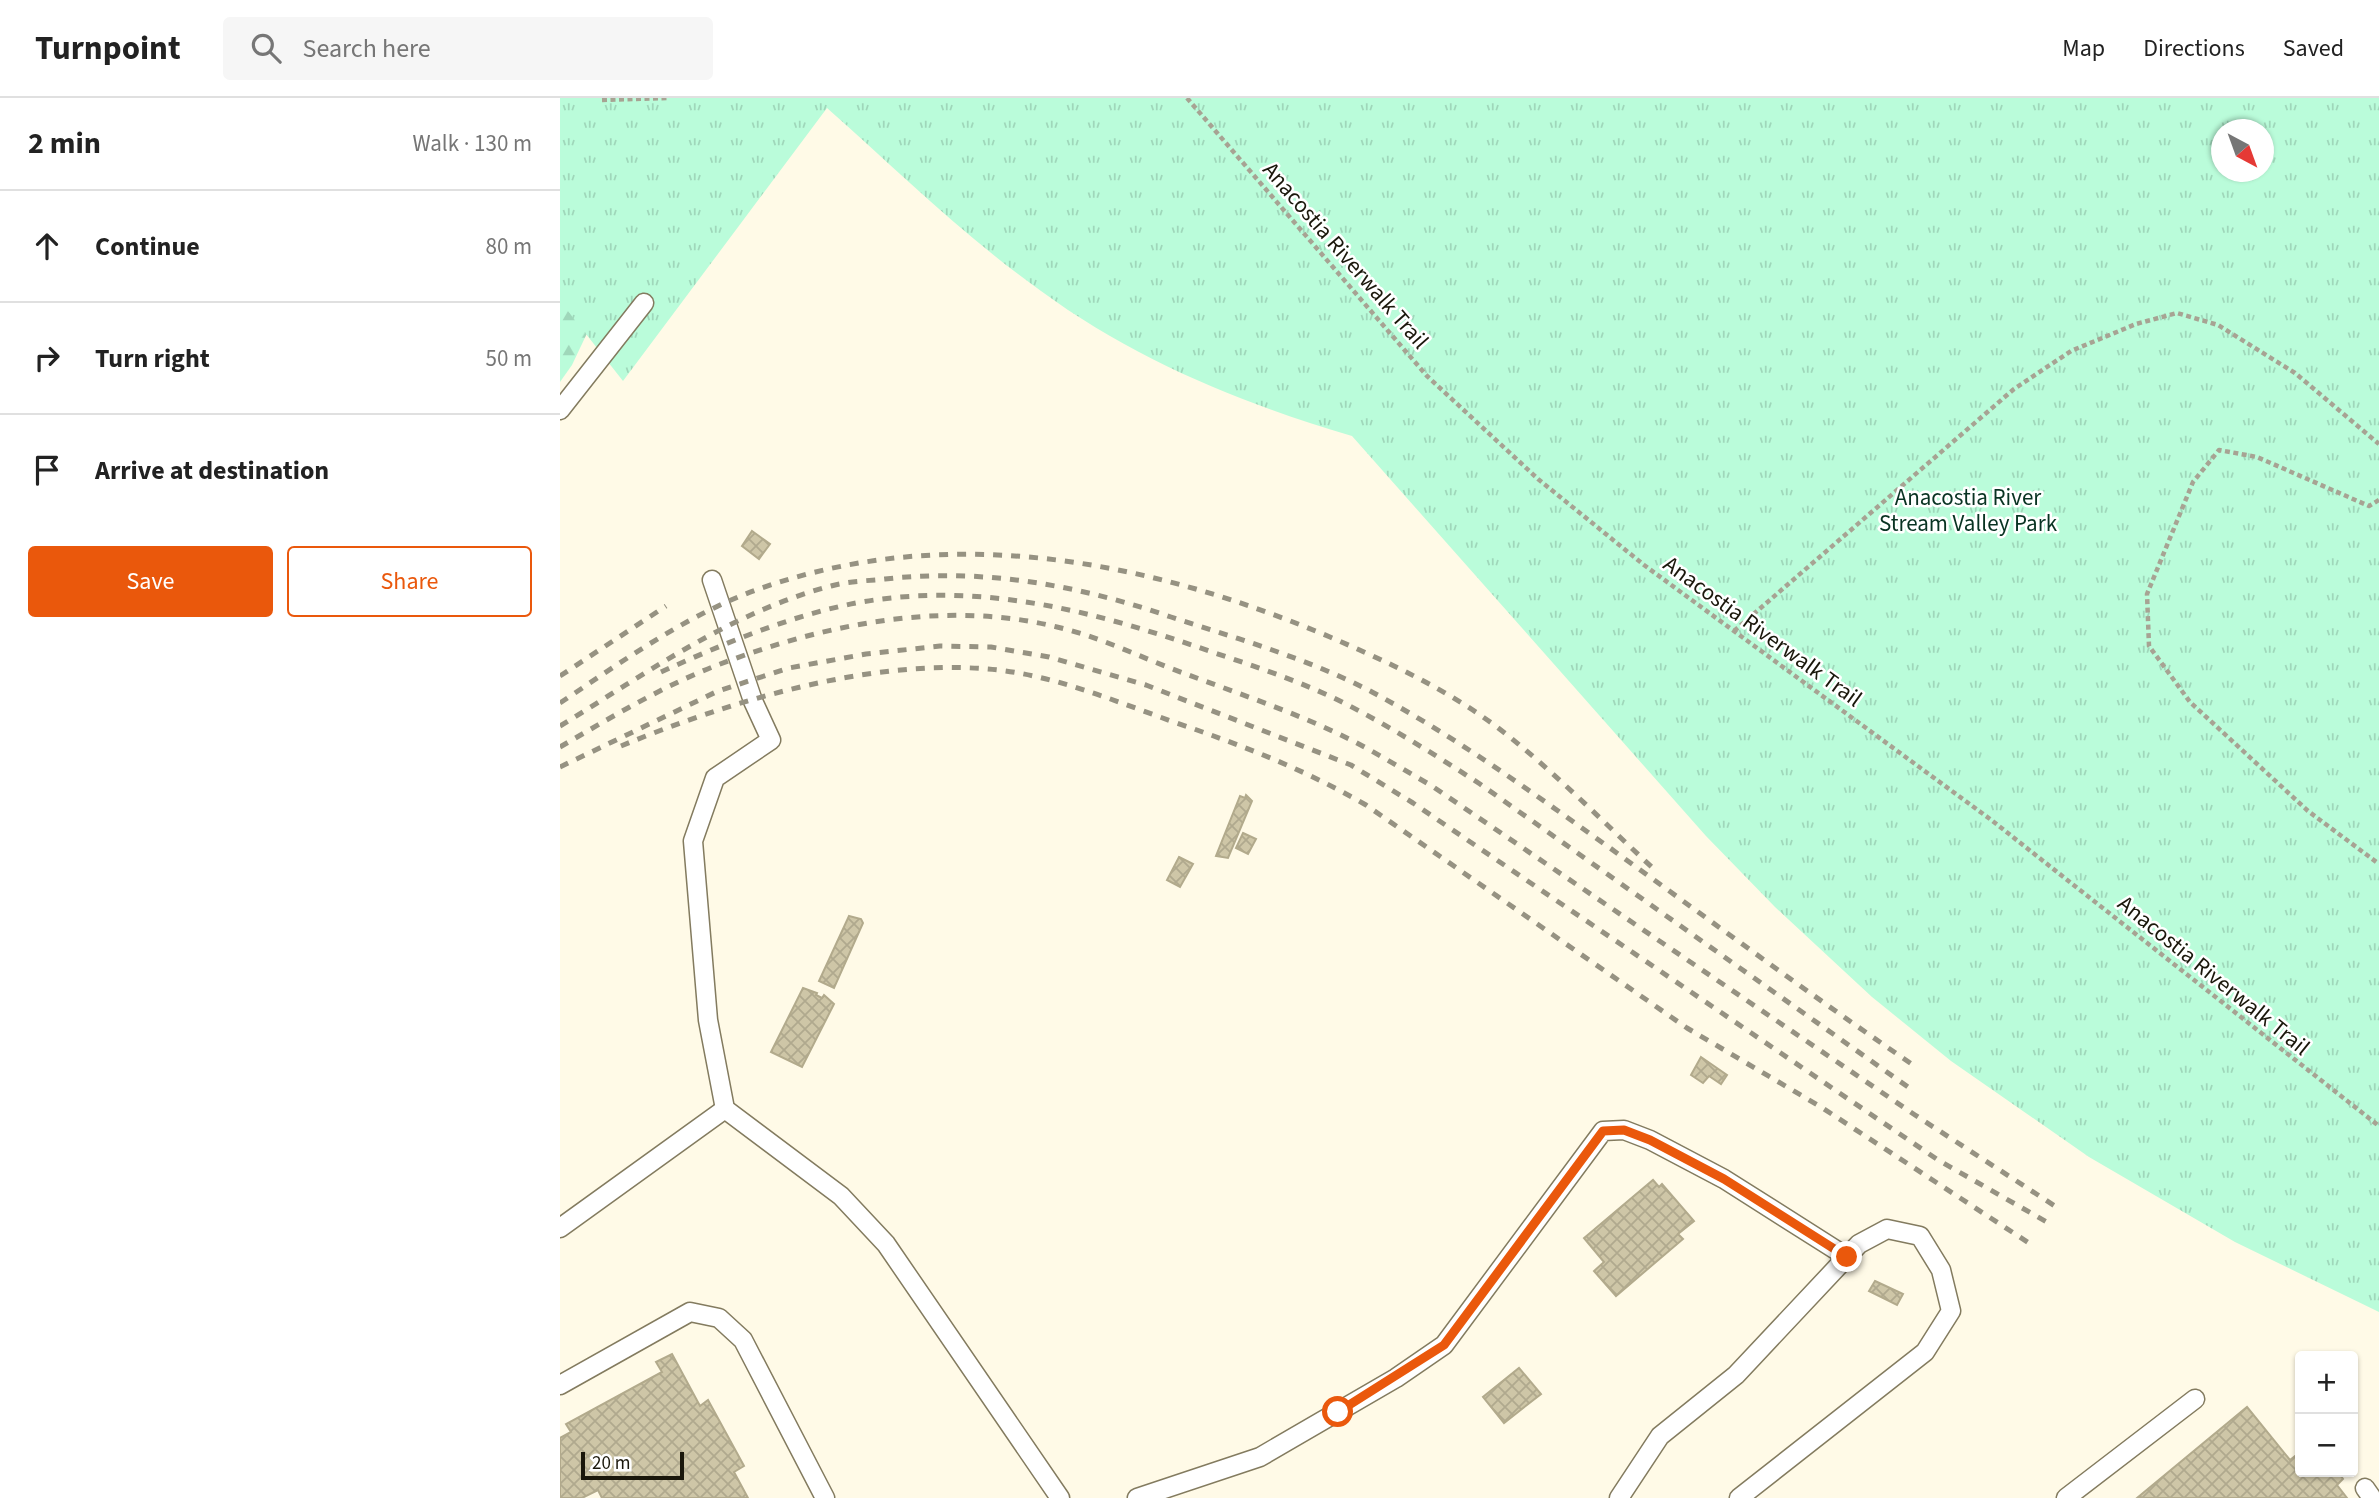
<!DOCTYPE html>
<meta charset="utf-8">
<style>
body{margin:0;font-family:"Source Sans 3",sans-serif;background:#f6f6f6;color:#222}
.controls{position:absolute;right:21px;bottom:21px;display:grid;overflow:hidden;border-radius:7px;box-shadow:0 2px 5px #0004}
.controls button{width:63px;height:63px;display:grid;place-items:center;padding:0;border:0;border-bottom:2px solid #e0e0e0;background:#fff;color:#222;font:35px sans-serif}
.compass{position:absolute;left:1651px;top:21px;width:63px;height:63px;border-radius:50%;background:#fff;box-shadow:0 2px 5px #0004;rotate:139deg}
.scale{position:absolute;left:21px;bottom:18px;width:103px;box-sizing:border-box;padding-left:7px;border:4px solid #1a170b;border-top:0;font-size:19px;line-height:24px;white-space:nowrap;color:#1a170b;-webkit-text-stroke:5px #fff;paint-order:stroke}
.stop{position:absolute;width:21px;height:21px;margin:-16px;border:5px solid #ea580c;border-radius:50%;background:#fff}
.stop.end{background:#ea580c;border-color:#fff;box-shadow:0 2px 7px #0008}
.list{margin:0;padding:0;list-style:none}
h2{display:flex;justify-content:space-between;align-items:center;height:91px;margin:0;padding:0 28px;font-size:30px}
h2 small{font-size:23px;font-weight:400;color:#767676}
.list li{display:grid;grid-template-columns:46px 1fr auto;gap:21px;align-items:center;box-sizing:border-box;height:112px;padding:0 28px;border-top:2px solid #e0e0e0}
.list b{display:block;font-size:26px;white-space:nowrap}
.list em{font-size:23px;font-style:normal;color:#767676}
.actions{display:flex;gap:14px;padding:21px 28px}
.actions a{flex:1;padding:16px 0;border:2px solid #ea580c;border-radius:7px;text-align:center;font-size:24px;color:#ea580c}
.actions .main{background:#ea580c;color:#fff}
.icon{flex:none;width:38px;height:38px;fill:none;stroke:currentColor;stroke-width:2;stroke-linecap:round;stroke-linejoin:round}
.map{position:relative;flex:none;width:1819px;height:1400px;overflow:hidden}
header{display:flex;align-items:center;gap:42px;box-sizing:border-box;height:98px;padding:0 35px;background:#fff;border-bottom:2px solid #e0e0e0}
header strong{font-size:33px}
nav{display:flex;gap:38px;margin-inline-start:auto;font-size:24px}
.search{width:490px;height:63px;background:#f6f6f6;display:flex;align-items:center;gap:18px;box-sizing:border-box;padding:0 24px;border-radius:7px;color:#767676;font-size:26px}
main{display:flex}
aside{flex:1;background:#fff}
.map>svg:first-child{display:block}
.forest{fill:url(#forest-firs)}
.park{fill:url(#park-tufts);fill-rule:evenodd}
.building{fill:url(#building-cross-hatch);stroke:#b2aa8c;stroke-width:2}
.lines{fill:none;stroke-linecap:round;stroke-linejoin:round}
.lane-casing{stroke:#837b5f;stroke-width:21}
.path{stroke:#a7a393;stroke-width:4.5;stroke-dasharray:5 3.5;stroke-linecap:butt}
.lane{stroke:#fff;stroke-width:18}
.rail{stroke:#969282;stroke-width:5;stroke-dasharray:9 9;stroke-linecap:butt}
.route{stroke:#ea580c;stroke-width:9}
.labels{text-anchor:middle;stroke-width:5;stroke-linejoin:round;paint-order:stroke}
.street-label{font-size:23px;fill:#1a170b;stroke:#fff}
.park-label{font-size:23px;fill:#083322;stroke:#fff}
</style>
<header>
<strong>Turnpoint</strong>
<div class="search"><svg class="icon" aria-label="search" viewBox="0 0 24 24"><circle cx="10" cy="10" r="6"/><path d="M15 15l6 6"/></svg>Search here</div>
<nav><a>Map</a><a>Directions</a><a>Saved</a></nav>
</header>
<main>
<aside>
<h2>2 min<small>Walk · 130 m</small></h2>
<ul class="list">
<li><svg class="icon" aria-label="ahead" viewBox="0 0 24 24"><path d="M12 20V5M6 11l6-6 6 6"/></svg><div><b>Continue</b></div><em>80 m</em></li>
<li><svg class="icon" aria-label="right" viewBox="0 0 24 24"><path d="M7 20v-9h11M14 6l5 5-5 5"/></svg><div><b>Turn right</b></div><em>50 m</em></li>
<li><svg class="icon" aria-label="arrive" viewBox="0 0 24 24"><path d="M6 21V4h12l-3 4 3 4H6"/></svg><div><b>Arrive at destination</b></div></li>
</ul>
<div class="actions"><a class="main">Save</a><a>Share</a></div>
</aside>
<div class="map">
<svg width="1819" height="1400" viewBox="0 0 1819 1400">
<defs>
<pattern id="forest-firs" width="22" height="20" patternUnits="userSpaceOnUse" patternTransform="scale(1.75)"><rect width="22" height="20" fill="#bafcda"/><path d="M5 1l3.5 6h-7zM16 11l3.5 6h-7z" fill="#9fd7ba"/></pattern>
<pattern id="park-tufts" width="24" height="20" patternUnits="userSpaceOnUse" patternTransform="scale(1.75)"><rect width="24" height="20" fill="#bafcda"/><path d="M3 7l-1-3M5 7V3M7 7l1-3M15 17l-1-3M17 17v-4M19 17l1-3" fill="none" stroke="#9fd7ba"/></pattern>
<pattern id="building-cross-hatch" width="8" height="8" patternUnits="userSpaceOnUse" patternTransform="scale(1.75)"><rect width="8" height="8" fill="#cec6a7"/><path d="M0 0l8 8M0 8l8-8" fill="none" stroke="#b0a98e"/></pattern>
</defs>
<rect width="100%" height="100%" fill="#fffae7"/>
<path class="forest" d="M0 139 30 229 12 267 0 284Z"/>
<path class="park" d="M0 0H1819V1214L1675 1144 1529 1059 1391 963 1312 899 1215 809 1146 738 792 338C681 305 575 262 481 193 405 139 337 72 267 10L63 283 0 203ZM1661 32H1703V74H1661Z"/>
<g class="building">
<path d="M192 433 210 446 199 461 182 448Z"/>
<path d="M686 697 692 703 668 760 656 758 680 698 685 700Z"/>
<path d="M683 735 696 741 688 756 676 750Z"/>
<path d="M619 759 633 766 620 789 607 782Z"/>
<path d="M289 818 301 821 303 825 274 890 259 883Z"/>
<path d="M243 890 257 895 256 897 262 900 264 897 274 906 242 969 211 954Z"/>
<path d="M1141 959 1167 977 1161 986 1149 978 1143 985 1131 977Z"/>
<path d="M1093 1082 1099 1089 1102 1086 1134 1123 1118 1136 1123 1141 1056 1198 1034 1173 1044 1164 1024 1140Z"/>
<path d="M1315 1183 1343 1196 1337 1207 1309 1193Z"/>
<path d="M112 1256 140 1308 148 1302 184 1368 174 1374 188 1400H42L38 1392 22 1400H0V1340L11 1334 6 1326 102 1274 96 1264Z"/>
<path d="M959 1270 981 1296 944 1325 923 1299Z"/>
<path d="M1687 1309 1730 1362 1740 1354V1374H1778L1783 1381 1777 1387 1787 1400H1577Z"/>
</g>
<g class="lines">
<defs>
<g id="lane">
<path d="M0 312 84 205"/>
<path d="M152 482 193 603 211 642 155 680 133 743 148 922 165 1011 281 1098 326 1146 500 1400"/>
<path d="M0 1130 165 1011"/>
<path d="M0 1287 130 1214 159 1220 183 1242 265 1400"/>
<path d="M1805 1390 1812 1400"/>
<path d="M577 1400 700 1359 836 1280 884 1247 1043 1033 1064 1032 1090 1042 1164 1081 1287 1159"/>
<path d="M1059 1400 1100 1338 1176 1277 1299 1146 1327 1131 1360 1138 1381 1172 1391 1213 1365 1254 1179 1400"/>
<path d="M1506 1400 1635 1301"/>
</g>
</defs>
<use href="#lane" class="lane-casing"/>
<g class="path">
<path d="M627 0 867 278 978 381 1084 467 1430 721 1819 1028"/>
<path d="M42 2 107 0"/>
<path d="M1819 402 1809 408 1697 359 1659 352 1633 384 1587 496 1589 548 1630 604 1748 713 1819 766"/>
<path d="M1174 533 1454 291 1511 253 1576 226 1617 215 1658 227 1735 275 1819 346"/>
</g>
<use href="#lane" class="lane"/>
<g class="rail">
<path d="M101 574C163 546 229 518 296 505 422 482 537 514 655 555 700 570 745 585 788 607 834 631 877 658 920 686L1348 989"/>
<path d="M0 578 106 508"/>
<path d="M0 605C63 563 125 518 196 492 387 423 588 462 770 539 828 564 886 591 937 629 993 672 1044 725 1096 773"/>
<path d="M0 628C87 575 171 514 271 488 288 483 307 483 325 481 424 470 518 487 611 519 679 541 749 561 812 594 896 639 973 695 1050 750 1151 823 1252 898 1356 969"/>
<path d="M61 648C170 603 309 561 428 571 491 576 552 602 611 623 681 647 742 670 806 707L1127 930 1261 1009 1475 1149"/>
<path d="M0 649C50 620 101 589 155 568 261 527 384 501 497 529 541 539 584 561 626 576 682 597 740 616 793 643 820 657 846 673 872 688L1355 1017 1501 1112"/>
<path d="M0 669 158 593 229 570 306 556 380 548 431 549 489 559 586 587 791 667 853 705 1378 1062 1492 1127"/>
</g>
</g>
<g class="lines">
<path class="route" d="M778 1314 884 1247 1043 1033 1064 1032 1090 1042 1164 1081 1287 1159"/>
</g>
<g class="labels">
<g class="street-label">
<text transform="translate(786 157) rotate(49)" y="8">Anacostia Riverwalk Trail</text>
<text transform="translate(1203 533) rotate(36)" y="8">Anacostia Riverwalk Trail</text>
<text transform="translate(1654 877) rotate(39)" y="8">Anacostia Riverwalk Trail</text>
</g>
<g class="park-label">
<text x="1408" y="407">Anacostia River<tspan x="1408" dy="26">Stream Valley Park</tspan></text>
</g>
</g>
</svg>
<div class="controls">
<button>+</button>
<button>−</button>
</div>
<svg class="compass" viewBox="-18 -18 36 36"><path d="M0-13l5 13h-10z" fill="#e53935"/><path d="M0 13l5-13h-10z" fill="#767676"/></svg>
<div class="scale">20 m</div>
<div class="stop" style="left:778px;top:1314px"></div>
<div class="stop end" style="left:1287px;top:1159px"></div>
</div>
</main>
